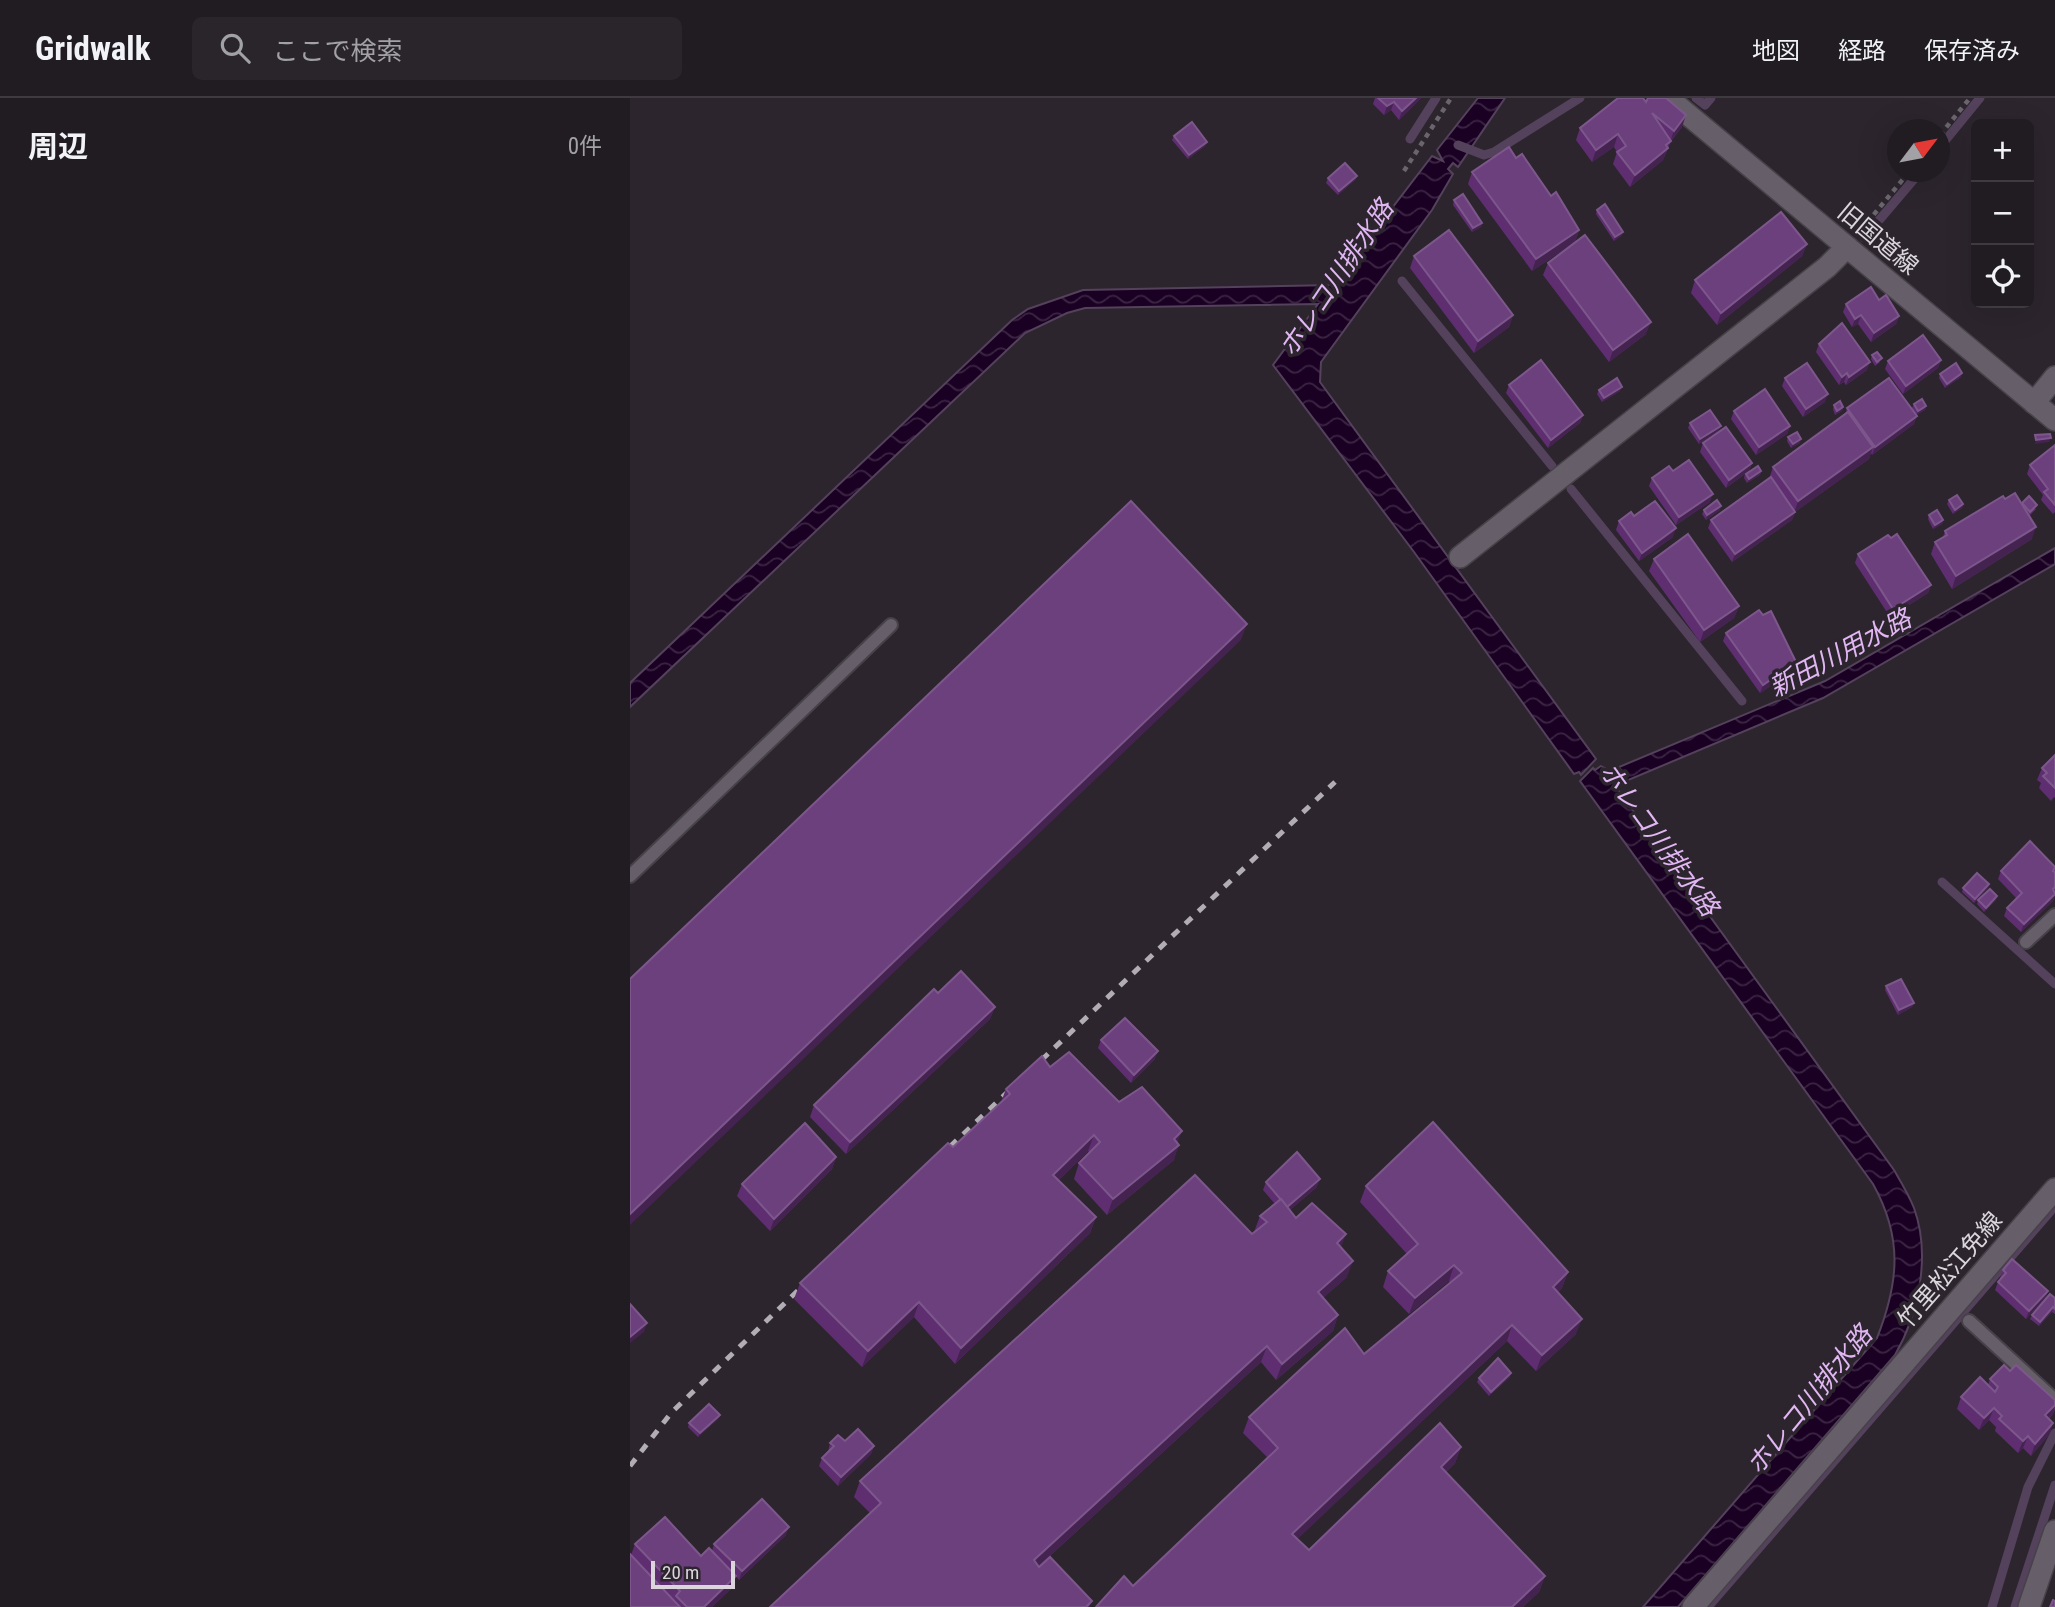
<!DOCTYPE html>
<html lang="ja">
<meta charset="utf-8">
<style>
body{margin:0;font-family:"Roboto Condensed","Noto Sans JP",sans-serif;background:#29252a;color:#f1f3f6}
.controls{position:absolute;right:21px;top:21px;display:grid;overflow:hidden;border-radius:10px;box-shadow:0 7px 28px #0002}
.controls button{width:63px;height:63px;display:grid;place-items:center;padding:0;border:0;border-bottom:2px solid #3e3a40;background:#211c22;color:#f1f3f6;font:35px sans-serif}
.compass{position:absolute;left:1257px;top:21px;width:63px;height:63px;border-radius:50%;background:#211c22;box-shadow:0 7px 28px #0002;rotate:58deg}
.scale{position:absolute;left:21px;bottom:18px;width:84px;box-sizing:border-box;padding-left:7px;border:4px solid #dad6dc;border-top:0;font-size:19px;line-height:24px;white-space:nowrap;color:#dad6dc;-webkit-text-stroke:5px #2c252e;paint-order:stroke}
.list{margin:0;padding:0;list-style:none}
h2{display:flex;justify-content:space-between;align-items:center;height:91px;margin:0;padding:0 28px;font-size:30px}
h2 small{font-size:23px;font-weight:400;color:#a2a1a5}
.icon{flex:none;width:38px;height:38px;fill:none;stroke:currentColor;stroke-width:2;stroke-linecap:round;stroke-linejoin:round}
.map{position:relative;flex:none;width:1425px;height:1509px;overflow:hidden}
header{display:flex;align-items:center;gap:42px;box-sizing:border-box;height:98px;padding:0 35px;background:#211c22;border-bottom:2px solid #3e3a40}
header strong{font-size:33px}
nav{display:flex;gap:38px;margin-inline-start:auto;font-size:24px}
.search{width:490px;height:63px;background:#29252a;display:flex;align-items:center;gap:18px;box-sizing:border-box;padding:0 24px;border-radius:10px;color:#a2a1a5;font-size:26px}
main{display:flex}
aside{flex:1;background:#211c22}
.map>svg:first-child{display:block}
.water{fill:url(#water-waves);stroke:#54415b;stroke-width:2}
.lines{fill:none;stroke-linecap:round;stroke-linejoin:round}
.stream{stroke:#54415b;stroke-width:9}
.service-casing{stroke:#474249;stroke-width:16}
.minor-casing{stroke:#474249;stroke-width:24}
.path{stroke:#6a646c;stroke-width:4.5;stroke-dasharray:5 5;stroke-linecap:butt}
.service{stroke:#665f6a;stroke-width:12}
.minor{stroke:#665f6a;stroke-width:21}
.rail{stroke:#b2adb4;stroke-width:5;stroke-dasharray:9 9;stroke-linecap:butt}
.wall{fill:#5e2e71}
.shaded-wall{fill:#452351}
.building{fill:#6c407d;stroke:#7d578c;stroke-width:2}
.labels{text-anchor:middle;stroke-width:7;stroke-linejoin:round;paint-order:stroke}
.street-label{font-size:24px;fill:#dad6dc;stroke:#2c252e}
.water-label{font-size:26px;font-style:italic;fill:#e0b6f3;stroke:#2c252e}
</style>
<header>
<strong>Gridwalk</strong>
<div class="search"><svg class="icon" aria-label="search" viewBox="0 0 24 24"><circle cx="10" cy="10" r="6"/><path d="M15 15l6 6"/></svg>ここで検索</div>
<nav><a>地図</a><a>経路</a><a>保存済み</a></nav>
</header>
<main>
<aside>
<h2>周辺<small>0件</small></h2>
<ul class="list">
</ul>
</aside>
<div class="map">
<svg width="1425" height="1509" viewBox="0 0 1425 1509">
<defs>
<pattern id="water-waves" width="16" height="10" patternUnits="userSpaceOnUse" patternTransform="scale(1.75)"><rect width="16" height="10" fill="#1a0124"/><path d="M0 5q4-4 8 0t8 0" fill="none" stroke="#3b2543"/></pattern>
</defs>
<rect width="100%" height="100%" fill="#2c252e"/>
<g class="water">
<path d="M848 0H875L828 69 823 65 818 71 823 76 802 112 691 264 690 284 966 661 951 677 949 674 944 676 784 454 643 267 688 206 455 210 437 215 395 235 0 609V585L382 222 398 211 453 192 703 187 802 58 813 63 807 52Z"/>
<path d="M1425 450V466L1193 600 996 683 989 669 1195 583Z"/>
<path d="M971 668 985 676 989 693 1264 1072C1271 1084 1279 1097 1284 1110 1301 1157 1289 1215 1265 1257L1048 1509H1013L1247 1240C1269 1184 1273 1140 1243 1086L950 683 963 670 965 672Z"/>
</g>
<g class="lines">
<g class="stream">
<path d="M1066 0 1075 7 1081 0"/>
<path d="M780 41 806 0"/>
<path d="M828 47 854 57 864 54 950 0"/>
<path d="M1310 49 1350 0"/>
<path d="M1234 140 1290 74"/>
<path d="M772 183 922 368"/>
<path d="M941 391 1112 603"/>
<path d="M1312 784 1425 886"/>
<path d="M1078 1509 1425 1108"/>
<path d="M1362 1509 1398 1389 1425 1335"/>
<path d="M1385 1509 1425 1387"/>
</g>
<defs>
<g id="service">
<path d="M0 778 261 527"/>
<path d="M1396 844 1425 817"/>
<path d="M1339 1223 1425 1302"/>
</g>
<g id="minor">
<path d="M1038 0 1425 322"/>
<path d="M1404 305 1425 279"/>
<path d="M830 459 1197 169 1217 149"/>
<path d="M1063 1509 1425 1091"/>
<path d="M1399 1509 1425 1433"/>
</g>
</defs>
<use href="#service" class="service-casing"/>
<use href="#minor" class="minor-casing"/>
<g class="path">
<path d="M1310 37 1340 0"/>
<path d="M774 73 821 0"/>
<path d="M1231 132 1279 74"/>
</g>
<use href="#service" class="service"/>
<use href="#minor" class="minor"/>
<g class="rail">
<path d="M307 1061 705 684"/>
<path d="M0 1368 41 1315 182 1179"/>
</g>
</g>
<g class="wall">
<path d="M745 0H791L769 22 761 12 754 17 743 6Z"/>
<path d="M1016 4 1052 29 1041 43 1033 62 1000 89 983 66 987 54 984 49 962 64 946 42 950 30Z"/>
<path d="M544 38 577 44 575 48 558 61 542 42Z"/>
<path d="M886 60 921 98 949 132 945 144 902 173 838 86 842 74Z"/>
<path d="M727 78 725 82 708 97 696 85 698 80Z"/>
<path d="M824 102 852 125 851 129 842 134 823 107Z"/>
<path d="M967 112 993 134 991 138 984 143 966 116Z"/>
<path d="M1177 146 1172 158 1087 227 1061 195 1065 182Z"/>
<path d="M784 158 883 217 879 229 844 255 780 170Z"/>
<path d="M918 165 1016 236 979 264 913 177Z"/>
<path d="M1249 202 1269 218 1266 226 1241 244 1228 226 1222 229 1213 214 1216 206Z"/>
<path d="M1189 246 1237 272 1216 287 1214 284 1209 287 1186 254Z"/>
<path d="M1242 257 1250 264 1245 268 1241 261Z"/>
<path d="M1311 262 1308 270 1273 296 1255 271 1258 263Z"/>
<path d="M1310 276 1331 279 1315 290 1309 280Z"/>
<path d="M1155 280 1195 304 1173 319 1152 288Z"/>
<path d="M879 287 953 317 950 325 918 350 876 295Z"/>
<path d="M969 292 990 293 972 304 967 296Z"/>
<path d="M1284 306 1296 308 1295 312 1286 317 1284 326 1242 357 1241 355 1239 361 1165 414 1162 422 1102 464 1078 430 1081 422 1139 381 1143 369 1215 317 1217 310 1285 316 1282 310Z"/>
<path d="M1204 307 1213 309 1212 313 1205 317 1203 311Z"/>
<path d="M1104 313 1160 328 1157 336 1126 357 1101 321Z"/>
<path d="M1060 325 1089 332 1069 346 1058 330Z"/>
<path d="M1158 339 1170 345 1161 350 1157 343Z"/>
<path d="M1073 345 1122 365 1119 373H1131L1130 377 1117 385 1114 380 1115 376 1096 390 1070 354Z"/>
<path d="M1425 347V414L1423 416 1411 402 1413 397 1397 376 1400 367Z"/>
<path d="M1043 373 1080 404 1046 427 1019 388 1022 380Z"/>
<path d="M1375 401 1406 411 1399 418 1402 441 1322 491 1301 456 1305 444 1313 439 1315 433Z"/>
<path d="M1319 402 1333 406 1332 410 1323 416 1317 406Z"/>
<path d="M1074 412H1090L1076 422 1072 416Z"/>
<path d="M1299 417 1313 422 1312 426 1303 431 1298 421Z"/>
<path d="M1004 418 1043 439 1009 463 986 432 989 423Z"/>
<path d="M1261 440 1301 487 1298 495 1260 519 1225 465 1228 456Z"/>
<path d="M1024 461 1109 508 1104 520 1070 544 1019 473Z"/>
<path d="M1096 535 1166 564 1163 573 1130 595 1093 543Z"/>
<path d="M1425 657V700L1424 699 1421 703 1409 690 1411 685 1407 682 1412 670Z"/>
<path d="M1425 769V797L1423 803 1391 834 1374 818 1377 810 1387 801 1368 781 1371 773Z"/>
<path d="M1359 786 1358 790 1344 805 1332 794 1333 790Z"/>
<path d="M1348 802H1366L1354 814 1347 806Z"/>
<path d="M1256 888 1284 905 1282 909 1268 917 1255 892Z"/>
<path d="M308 895 365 909 360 921 216 1056 180 1019 184 1007Z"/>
<path d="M471 942 525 961 501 985 468 950Z"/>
<path d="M420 969 489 1004 548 1045 544 1062 477 1117 444 1081 449 1065 460 1055 458 1053 429 1082 466 1119 460 1135 325 1266 284 1219 232 1269 164 1201 170 1185 323 1049 371 1004 376 991Z"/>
<path d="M206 1059 202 1071 140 1133 107 1098 112 1086Z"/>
<path d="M636 1084 687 1089 660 1112 666 1120 711 1149 717 1179 693 1200 708 1217 703 1233 646 1282 631 1264 409 1468 462 1503 459 1509H140L240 1415 224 1399 230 1383 622 1136 624 1134 630 1118 645 1106 633 1092Z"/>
<path d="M736 1088 938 1174 932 1190 928 1194 946 1236 906 1273 877 1243 667 1441 679 1452 831 1349 825 1365 816 1374 915 1478 909 1494 893 1509H466L503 1488 638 1360 613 1335 619 1319 734 1256 820 1185 819 1183 779 1216 753 1189 758 1173 777 1156 730 1104Z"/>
<path d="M1373 1172 1418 1193 1415 1201 1396 1221 1365 1192 1368 1184 1371 1181 1370 1180Z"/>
<path d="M1425 1200V1216L1422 1214 1409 1228 1400 1221 1402 1217Z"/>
<path d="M1380 1273 1425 1302V1311L1423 1316 1419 1321 1423 1325 1419 1337 1401 1358 1393 1350 1388 1355 1365 1333 1366 1329 1359 1322 1349 1332 1327 1311 1331 1299 1358 1287 1360 1281Z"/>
<path d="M880 1279 859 1298 847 1284 849 1280Z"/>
<path d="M88 1321 68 1339 58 1329 59 1325Z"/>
<path d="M215 1343 244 1348 241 1356 208 1388 189 1368 192 1360 198 1354 200 1345Z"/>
<path d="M156 1437 109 1482 106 1478 102 1490 82 1509H0L1 1457 5 1446 71 1458 82 1453 84 1446Z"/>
</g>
<g class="shaded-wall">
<path d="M786 0H791L769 22 772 13Z"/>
<path d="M764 4 761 12 754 17 757 8Z"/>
<path d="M1056 17 1052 29 1040 43 1033 62 1000 89 1005 77 1040 44 1044 33Z"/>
<path d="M988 36 984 49 962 64 966 52Z"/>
<path d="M577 44 575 48 558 61 559 57Z"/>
<path d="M727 78 725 82 708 97 709 93Z"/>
<path d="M852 125 851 129 842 134 843 130Z"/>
<path d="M949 132 945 144 902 173 906 161Z"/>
<path d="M993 134 991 138 984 143 985 139Z"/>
<path d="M1177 146 1172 158 1087 227 1091 215Z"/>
<path d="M883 217 879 229 844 255 848 243Z"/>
<path d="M1231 217 1228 226 1222 229 1225 221Z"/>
<path d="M1269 218 1266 226 1241 244 1244 235Z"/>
<path d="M1021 224 1016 236 979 264 983 252Z"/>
<path d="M1311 262 1308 270 1273 296 1276 288Z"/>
<path d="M1240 264 1237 272 1216 287 1219 279Z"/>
<path d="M1217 275 1214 284 1209 287 1212 279Z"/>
<path d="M1332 275 1331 279 1315 290 1317 286Z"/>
<path d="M992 289 990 293 972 304 974 300Z"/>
<path d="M1198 296 1195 304 1173 319 1176 311Z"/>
<path d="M1296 308 1295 312 1286 317 1288 313Z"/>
<path d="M1213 309 1212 313 1205 317 1207 313Z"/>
<path d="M953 317 950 325 918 350 921 342Z"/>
<path d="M1287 318 1284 326 1242 357 1245 349Z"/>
<path d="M1091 328 1089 332 1069 346 1070 341Z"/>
<path d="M1160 328 1157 336 1126 357 1129 349Z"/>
<path d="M1421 340 1419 344 1405 346 1406 342Z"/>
<path d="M1171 341 1170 345 1161 350 1163 346Z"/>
<path d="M1243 349 1239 361 1165 414 1162 422 1102 464 1105 456 1164 415 1168 403Z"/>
<path d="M1122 365 1119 373 1096 390 1099 382Z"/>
<path d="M1131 373 1130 377 1117 385 1119 381Z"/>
<path d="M1083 396 1080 404 1046 427 1049 419Z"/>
<path d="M1333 406 1332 410 1323 416 1325 412Z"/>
<path d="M1091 408 1090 412 1076 422 1077 417Z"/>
<path d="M1313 422 1312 426 1303 431 1305 427Z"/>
<path d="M1406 429 1402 441 1322 491 1326 478Z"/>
<path d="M1046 430 1043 439 1009 463 1012 455Z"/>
<path d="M1301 487 1298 495 1260 519 1263 511Z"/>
<path d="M1109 508 1104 520 1070 544 1074 532Z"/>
<path d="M617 526 611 542 0 1127V1116Z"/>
<path d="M1166 564 1163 573 1130 595 1133 587Z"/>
<path d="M1359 786 1358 790 1344 805 1345 801Z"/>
<path d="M1425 796 1423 803 1391 834 1394 826Z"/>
<path d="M1367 798 1366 802 1354 814 1356 810Z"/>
<path d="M1284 905 1282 909 1268 917 1269 912Z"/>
<path d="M365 909 360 921 216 1056 220 1044Z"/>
<path d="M528 953 525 961 501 985 504 977Z"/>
<path d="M552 1033 546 1048 549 1047 544 1062 477 1117 483 1101Z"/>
<path d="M464 1037 458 1053 418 1093 423 1077Z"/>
<path d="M206 1059 202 1071 140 1133 144 1121Z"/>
<path d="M690 1081 687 1089 654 1117 657 1109Z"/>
<path d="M466 1119 460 1135 325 1266 331 1250Z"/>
<path d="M716 1136 710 1152 707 1145Z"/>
<path d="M723 1163 717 1179 682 1210 688 1194Z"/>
<path d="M824 1167 819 1183 779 1216 785 1200Z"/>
<path d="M938 1174 932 1190 917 1205 923 1189Z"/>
<path d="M1418 1193 1415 1201 1396 1221 1399 1213Z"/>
<path d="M289 1204 284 1219 232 1269 238 1253Z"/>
<path d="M1423 1209 1422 1214 1409 1228 1410 1224Z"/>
<path d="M708 1217 703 1233 646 1282 652 1266Z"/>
<path d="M952 1221 946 1236 906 1273 912 1257Z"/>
<path d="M17 1225 14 1234 0 1245V1239Z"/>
<path d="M882 1227 877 1243 656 1452 662 1436Z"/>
<path d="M637 1248 631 1264 398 1478 404 1462Z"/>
<path d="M881 1275 880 1279 859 1298 861 1294Z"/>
<path d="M1425 1307 1423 1316 1410 1329 1415 1317Z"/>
<path d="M1364 1310 1359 1322 1349 1332 1354 1320Z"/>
<path d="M90 1317 88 1321 68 1339 70 1335Z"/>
<path d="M1423 1325 1419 1337 1401 1358 1405 1346Z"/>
<path d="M1398 1338 1393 1350 1388 1355 1393 1343Z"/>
<path d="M244 1348 241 1356 208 1388 211 1379Z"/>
<path d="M831 1349 825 1365 805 1385 811 1369Z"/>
<path d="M159 1429 156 1437 109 1482 112 1473Z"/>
<path d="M106 1478 102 1490 82 1509H74Z"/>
<path d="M915 1478 909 1494 893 1509H882Z"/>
</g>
<g class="building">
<path d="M748 0H786L772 13 764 4 757 8Z"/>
<path d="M988 0H1013L1016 4 1018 0H1036L1056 17 1044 33 1022 15 1041 43 1036 47 1038 50 1005 77 987 54 996 48 988 36 966 52 950 30Z"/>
<path d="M562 24 577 44 559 57 544 38Z"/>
<path d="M879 49 886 60 892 56 921 98 926 94 949 132 906 161 842 74Z"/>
<path d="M715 65 727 78 709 93 698 80Z"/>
<path d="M833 96 852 125 843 130 824 102Z"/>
<path d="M975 106 993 134 985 139 967 112Z"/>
<path d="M1151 114 1177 146 1091 215 1065 182Z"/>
<path d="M819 132 883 217 848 243 784 158Z"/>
<path d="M955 137 1021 224 983 252 918 165Z"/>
<path d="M1241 189 1249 202 1256 197 1269 218 1244 235 1231 217 1225 221 1216 206Z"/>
<path d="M1212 225 1240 264 1219 279 1217 275 1212 279 1189 246Z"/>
<path d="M1293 237 1311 262 1276 288 1258 263Z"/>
<path d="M1247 254 1252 260 1247 264 1242 257Z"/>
<path d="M911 262 953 317 921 342 879 287Z"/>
<path d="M1177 265 1198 296 1176 311 1155 280Z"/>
<path d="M1326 265 1332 275 1317 286 1310 276Z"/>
<path d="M987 280 992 289 974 300 969 292Z"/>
<path d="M1259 280 1287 318 1245 349 1217 310Z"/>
<path d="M1135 291 1160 328 1129 349 1104 313Z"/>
<path d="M1292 301 1296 308 1288 313 1284 306Z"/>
<path d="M1210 303 1213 309 1207 313 1204 307Z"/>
<path d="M1080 312 1091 328 1070 341 1060 325Z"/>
<path d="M1218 314 1243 349 1168 403 1143 369Z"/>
<path d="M1096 329 1122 365 1099 382 1073 345Z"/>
<path d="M1167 334 1171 341 1163 346 1158 339Z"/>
<path d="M1420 336 1421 340 1406 342 1405 337Z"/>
<path d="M1425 347V407L1414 394 1418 391 1400 367Z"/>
<path d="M1059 362 1083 396 1049 419 1022 380 1039 368 1043 373Z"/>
<path d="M1128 368 1131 373 1119 381 1116 376Z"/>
<path d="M1141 379 1165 414 1105 456 1081 422Z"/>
<path d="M1385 395 1406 429 1326 478 1305 444 1317 437 1315 433 1373 398 1375 401Z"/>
<path d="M1327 397 1333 406 1325 412 1319 402Z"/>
<path d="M1399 398 1407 407 1400 414 1392 405Z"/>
<path d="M1087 402 1091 408 1077 417 1074 412Z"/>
<path d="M501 403 617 526 0 1116V881Z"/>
<path d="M1025 403 1046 430 1012 455 989 423 1001 414 1004 418Z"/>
<path d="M1307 412 1313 422 1305 427 1299 417Z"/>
<path d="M1058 436 1109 508 1074 532 1024 461Z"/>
<path d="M1267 436 1301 487 1263 511 1228 456 1258 437 1261 440Z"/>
<path d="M1129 512 1133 517 1141 513 1166 564 1133 587 1096 535Z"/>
<path d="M1425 657V690L1413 678 1417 675 1412 670Z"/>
<path d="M1400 743 1425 769 1423 773 1425 774V789L1423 791 1425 796 1394 826 1377 810 1392 795 1371 773Z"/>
<path d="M1347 775 1359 786 1345 801 1333 790Z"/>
<path d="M1360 791 1367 798 1356 810 1348 802Z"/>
<path d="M331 873 365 909 220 1044 184 1007 304 891 308 895Z"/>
<path d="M1271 881 1284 905 1269 912 1256 888Z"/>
<path d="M495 920 528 953 504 977 471 942Z"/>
<path d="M439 954 489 1004 512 989 552 1033 544 1041 549 1047 483 1101 449 1065 470 1044 464 1037 423 1077 466 1119 331 1250 289 1204 238 1253 170 1185 318 1045 323 1049 380 996 376 991 412 958 420 969Z"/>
<path d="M803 1024 938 1174 923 1189 952 1221 912 1257 882 1227 662 1436 679 1452 810 1325 831 1349 811 1369 915 1478 882 1509H466L494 1478 503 1488 648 1350 619 1319 715 1230 734 1256 832 1175 824 1167 785 1200 758 1173 788 1146 736 1088Z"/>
<path d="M175 1025 206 1059 144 1121 112 1086Z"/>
<path d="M667 1054 690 1081 657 1109 636 1084Z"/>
<path d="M565 1077 622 1136 637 1124 630 1118 651 1101 666 1120 682 1105 716 1136 707 1145 723 1163 688 1194 708 1217 652 1266 637 1248 404 1462 409 1469 420 1459 462 1503 456 1509H140L251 1405 230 1383Z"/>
<path d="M1382 1161 1418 1193 1399 1213 1368 1184 1376 1175 1373 1172Z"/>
<path d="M1420 1196 1425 1200V1211L1423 1209 1410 1224 1402 1217Z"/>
<path d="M0 1206 17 1225 0 1239Z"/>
<path d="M868 1260 881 1275 861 1294 849 1280Z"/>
<path d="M1374 1267 1380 1273 1386 1267 1425 1302V1307L1415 1317 1423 1325 1405 1346 1398 1338 1393 1343 1369 1321 1372 1318 1364 1310 1354 1320 1331 1299 1350 1279 1365 1294 1368 1289 1360 1281Z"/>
<path d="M79 1306 90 1317 70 1335 59 1325Z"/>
<path d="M228 1331 244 1348 211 1379 192 1360 204 1348 200 1345 208 1337 215 1343Z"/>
<path d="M132 1401 159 1429 112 1473 84 1446Z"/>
<path d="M35 1419 71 1458 79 1450 106 1478 74 1509H57L46 1498 50 1493 5 1446Z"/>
<path d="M0 1456 50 1509H0Z"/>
<path d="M1423 1502 1425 1503V1509H1420Z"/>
</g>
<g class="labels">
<g class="street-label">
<text transform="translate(1248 141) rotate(40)" y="8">旧国道線</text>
<text transform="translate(1320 1172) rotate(-49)" y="8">竹里松江免線</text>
</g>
<g class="water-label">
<text transform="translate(706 180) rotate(-56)" y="9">ホレコ川排水路</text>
<text transform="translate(1210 555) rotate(-28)" y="9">新田川用水路</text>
<text transform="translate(1029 741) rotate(54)" y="9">ホレコ川排水路</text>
<text transform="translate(1179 1302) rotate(-51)" y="9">ホレコ川排水路</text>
</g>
</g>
</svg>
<div class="controls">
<button>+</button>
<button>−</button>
<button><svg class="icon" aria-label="locate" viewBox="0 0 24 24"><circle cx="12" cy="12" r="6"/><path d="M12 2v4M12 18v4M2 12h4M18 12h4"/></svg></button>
</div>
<svg class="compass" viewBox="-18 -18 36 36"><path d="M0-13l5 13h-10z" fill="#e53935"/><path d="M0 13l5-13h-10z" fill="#a2a1a5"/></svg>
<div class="scale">20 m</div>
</div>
</main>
